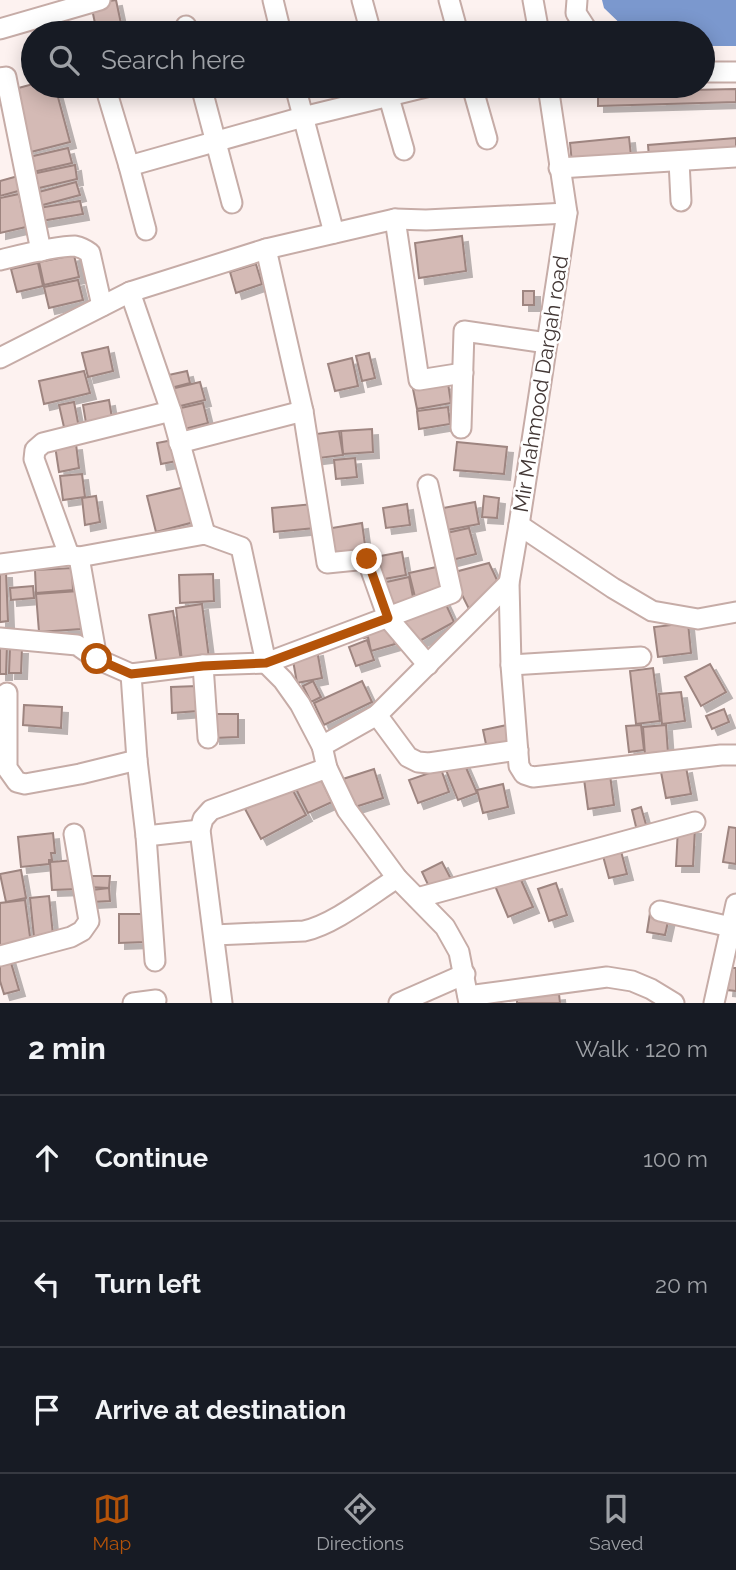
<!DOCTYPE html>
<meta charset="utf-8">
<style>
body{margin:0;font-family:Raleway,sans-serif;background:#242831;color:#f1f3f6}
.stop{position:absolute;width:21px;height:21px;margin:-16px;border:5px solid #b45309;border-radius:50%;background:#fff}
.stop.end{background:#b45309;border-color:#fff;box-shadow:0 2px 7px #0008}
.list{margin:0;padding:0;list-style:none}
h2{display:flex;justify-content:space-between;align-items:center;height:91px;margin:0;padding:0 28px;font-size:30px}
h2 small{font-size:23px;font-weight:400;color:#9ea1a6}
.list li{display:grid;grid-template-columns:46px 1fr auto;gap:21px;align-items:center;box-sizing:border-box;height:126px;padding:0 28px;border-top:2px solid #363941}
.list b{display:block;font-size:26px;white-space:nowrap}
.list em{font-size:23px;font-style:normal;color:#9ea1a6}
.icon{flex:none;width:38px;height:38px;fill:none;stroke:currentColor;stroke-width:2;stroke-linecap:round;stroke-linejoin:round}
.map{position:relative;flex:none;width:736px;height:1003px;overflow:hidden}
.search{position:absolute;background:#171b24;box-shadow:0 4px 18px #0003;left:21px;right:21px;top:21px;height:77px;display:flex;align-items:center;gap:18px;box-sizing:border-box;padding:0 24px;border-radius:38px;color:#9ea1a6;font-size:26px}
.sheet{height:469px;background:#171b24}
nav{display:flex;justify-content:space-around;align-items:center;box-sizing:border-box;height:98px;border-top:2px solid #363941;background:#171b24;font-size:19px;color:#9ea1a6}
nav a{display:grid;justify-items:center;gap:4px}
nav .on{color:#b45309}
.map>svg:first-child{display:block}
.water{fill:#7b98ce}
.building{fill:#d4bab5;stroke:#9e8580;stroke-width:2;filter:url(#shadow)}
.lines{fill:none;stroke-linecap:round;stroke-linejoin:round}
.street-casing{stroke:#c6aca7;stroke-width:23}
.street{stroke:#fff;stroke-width:19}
.route{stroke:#b45309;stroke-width:9}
.labels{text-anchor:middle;stroke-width:5;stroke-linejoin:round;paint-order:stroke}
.street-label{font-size:21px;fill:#433836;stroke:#fff}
</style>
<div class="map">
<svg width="736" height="1003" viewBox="0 0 736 1003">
<defs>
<filter id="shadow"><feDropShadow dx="6" dy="6" stdDeviation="0" flood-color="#0004"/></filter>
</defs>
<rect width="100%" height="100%" fill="#fdf2f0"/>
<path class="water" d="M602 0H736V46H703V33H630L604 8Z"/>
<g class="building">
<path d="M116 0 123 33H97L91 4Z"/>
<path d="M33 84V86H55L70 142 27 153 11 90Z"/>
<path d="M736 89V102L598 106V92Z"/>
<path d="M629 137 631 156 572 163 570 143Z"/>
<path d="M736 138V152L649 158 648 145Z"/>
<path d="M68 148 72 163 33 172 29 157Z"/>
<path d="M75 165 77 179 35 189 32 174Z"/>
<path d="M18 176 22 190 0 196V181Z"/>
<path d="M76 182 80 195 39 206 35 193Z"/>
<path d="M19 194 26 227 0 233V198Z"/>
<path d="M80 201 83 214 41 221 39 208Z"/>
<path d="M462 236 466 271 419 278 415 243Z"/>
<path d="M74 255 79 277 44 285 39 262Z"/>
<path d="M38 263 43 286 17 292 11 269Z"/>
<path d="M256 264 262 284 236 293 230 272Z"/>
<path d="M78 280 83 300 49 308 44 287Z"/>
<rect x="523" y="291" width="11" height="14"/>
<path d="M108 347 113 371 88 377 82 353Z"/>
<path d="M369 353 375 378 362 381 356 356Z"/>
<path d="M352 358 358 386 335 391 328 364Z"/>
<path d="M84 371 90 393 44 404 39 381Z"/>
<path d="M187 371 190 383 167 389 164 376Z"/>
<path d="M200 382 205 400 172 408 167 390Z"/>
<path d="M448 383 451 403 417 409 413 389Z"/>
<path d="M109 400 112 418 86 423 83 405Z"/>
<path d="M74 402 80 433 66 436 59 405Z"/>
<path d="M203 403 208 423 177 431 172 410Z"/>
<path d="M448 407 450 424 419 429 417 411Z"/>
<path d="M372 429 373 452 343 454 341 431Z"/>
<path d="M339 431 343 455 311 459 308 435Z"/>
<path d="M178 439 182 460 161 464 157 443Z"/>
<path d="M457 442 507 447 504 474 454 470Z"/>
<path d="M76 444 79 468 59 472 55 446Z"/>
<path d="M355 458 357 477 336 479 334 460Z"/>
<path d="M82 474 85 497 63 500 60 476Z"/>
<path d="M189 486 198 521 156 532 147 496Z"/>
<path d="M96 496 100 522 85 525 82 498Z"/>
<path d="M484 496 499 498 497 518 482 517Z"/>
<path d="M475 502 479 524 442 531 438 509Z"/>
<path d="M313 504 315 528 274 532 272 508Z"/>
<path d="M407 504 410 525 386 528 383 508Z"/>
<path d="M362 523 366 552 330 557 326 529Z"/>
<path d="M469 528 476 554 448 561 442 534Z"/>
<path d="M402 552 406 575 379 580 375 557Z"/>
<path d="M489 563 497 580 471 613 451 573Z"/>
<path d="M441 566 447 593 416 601 409 573Z"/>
<path d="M72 568 73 590 36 593 35 570Z"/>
<path d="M0 572H6L8 621 0 622Z"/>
<path d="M213 574 214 601 180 603 179 575Z"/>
<path d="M409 577 414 602 387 608 382 583Z"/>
<path d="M33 586 34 598 11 600 10 588Z"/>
<path d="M79 591 81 629 39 632 36 594Z"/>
<path d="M443 598 454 622 414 644 402 616Z"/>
<path d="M202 604 209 658 182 661 176 608Z"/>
<path d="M173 611 181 660 157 664 149 615Z"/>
<path d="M688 623 691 653 658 657 654 627Z"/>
<path d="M389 624 395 644 371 651 368 637 364 638 362 631Z"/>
<path d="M367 640 374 660 356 666 349 647Z"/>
<path d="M0 644 7 645 6 674H0Z"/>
<path d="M10 648H22L21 673H9Z"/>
<path d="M317 650 322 678 297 683 292 655Z"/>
<path d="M710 664 726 692 701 706 685 677Z"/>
<path d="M653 668 660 721 636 724 630 671Z"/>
<path d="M313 681 321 697 311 702 303 686Z"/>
<path d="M362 681 372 702 324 725 314 703Z"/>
<path d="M197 686 198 711 172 713 171 687Z"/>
<path d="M681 692 685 721 662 724 659 694Z"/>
<path d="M24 705 62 707 61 728 23 725Z"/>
<path d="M724 709 729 722 712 729 706 716Z"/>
<path d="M214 714H238V737L214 738Z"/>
<path d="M507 725 511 744 487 749 483 730Z"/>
<path d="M641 725 644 750 629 752 626 726Z"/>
<path d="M666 725 668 753 645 755 643 727Z"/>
<path d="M464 763 477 793 458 800 446 770Z"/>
<path d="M686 767 691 794 666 798 661 772Z"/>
<path d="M374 769 383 798 352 808 343 779Z"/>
<path d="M441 769 449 792 418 803 409 780Z"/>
<path d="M318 773 332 802 308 813 294 785Z"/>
<path d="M610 775 614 805 588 809 584 779Z"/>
<path d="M503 784 508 807 483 813 477 790Z"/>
<path d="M290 785 306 815 261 839 245 809Z"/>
<path d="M641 807 647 828 637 831 632 810Z"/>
<path d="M729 827 736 828V864L723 862Z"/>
<path d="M678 828H695L693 866H676Z"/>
<path d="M53 833 55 853H51L52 860H49V864L21 867 18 837Z"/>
<path d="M621 851 627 874 609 878 603 856Z"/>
<path d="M76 860 78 889 52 890 50 862Z"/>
<path d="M442 862 452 881 431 891 422 872Z"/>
<path d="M21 870 26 898 6 902 0 874Z"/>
<path d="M517 871 533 907 508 917 493 881Z"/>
<path d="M87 876H110L109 888 87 887Z"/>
<path d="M556 883 567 915 549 921 538 889Z"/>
<path d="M109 888 110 901 92 902V890Z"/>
<path d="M49 896 53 935 34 937 30 898Z"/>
<path d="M25 900 31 944 0 949V903Z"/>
<path d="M650 913 669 917 665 935 647 932Z"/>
<path d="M119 914H145V942L119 943Z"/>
<path d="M9 956 19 990 4 994 0 981V959Z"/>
<path d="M729 968H736V991L727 990Z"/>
<path d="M559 994 560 1003H517V998Z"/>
</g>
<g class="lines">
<defs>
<g id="street">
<path d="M273 0 281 33"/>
<path d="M362 0 371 33"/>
<path d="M449 0 458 33"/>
<path d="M533 0 539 33"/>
<path d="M577 0 576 13 589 33"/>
<path d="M186 26 188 33"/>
<path d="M0 29 100 0"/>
<path d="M703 72H736"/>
<path d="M0 78 6 77 41 251"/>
<path d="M105 86 129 166 303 117 430 86"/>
<path d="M201 86 232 203"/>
<path d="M295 86 334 233"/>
<path d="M472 86 487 139"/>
<path d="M548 86 567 213 519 525 509 583 511 665 519 766 524 774 533 777 721 755H736"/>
<path d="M386 87 404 150"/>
<path d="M679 161 681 201"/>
<path d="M129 166 146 230"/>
<path d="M559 168 736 157"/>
<path d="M395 219 419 380 463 373"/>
<path d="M266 249 303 411 327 563 367 559 388 618 428 665"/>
<path d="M0 260C21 255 54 246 75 246 80 247 86 250 90 253L102 306"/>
<path d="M130 292 171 411 205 534"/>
<path d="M0 358 130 292 266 249 395 219 426 220 567 213"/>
<path d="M461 428 464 331 547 343"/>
<path d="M179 443 303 411"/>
<path d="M519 525 613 588 652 611 698 619 736 612"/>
<path d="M69 555 34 459 35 450 43 443 171 411"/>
<path d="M79 557 205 534 241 547 266 663 283 680 300 704 322 746"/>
<path d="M0 564 69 555 79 557 97 659"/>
<path d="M0 638 77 645 97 659 131 674"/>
<path d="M203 665 208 738"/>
<path d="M511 665 641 657"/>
<path d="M7 693V768L17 782 25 784 80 774 137 760"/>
<path d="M377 715 408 757 418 762 429 763 518 750"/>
<path d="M200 830 146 836 137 760 131 674 203 665 266 663 452 593 428 485"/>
<path d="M146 836 155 961"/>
<path d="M417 898 695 822"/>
<path d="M660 911 731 927"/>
<path d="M214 935 304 931C335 924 370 895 397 878"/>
<path d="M0 956 71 937 82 931 89 921 74 834"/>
<path d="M468 996 607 977 632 981 651 989 674 1003"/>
<path d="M133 1003 156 1000"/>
<path d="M222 1003 200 830 203 819 211 810 327 768"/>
<path d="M399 1003 465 974"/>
<path d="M469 1003 459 952 445 927 397 878 347 810 327 768 322 746 377 715 509 583"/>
<path d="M714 1003 736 904"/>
</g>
</defs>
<use href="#street" class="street-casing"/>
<use href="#street" class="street"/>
</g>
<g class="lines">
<path class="route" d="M97 659 131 674 203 666 266 663 388 618 367 559"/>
</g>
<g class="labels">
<g class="street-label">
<text transform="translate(541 384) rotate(-81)" y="7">Mir Mahmood Dargah road</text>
</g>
</g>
</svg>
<div class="stop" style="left:97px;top:659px"></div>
<div class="stop end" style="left:367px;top:559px"></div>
<div class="search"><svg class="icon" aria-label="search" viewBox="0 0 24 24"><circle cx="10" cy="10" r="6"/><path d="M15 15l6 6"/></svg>Search here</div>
</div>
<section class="sheet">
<h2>2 min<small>Walk · 120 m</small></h2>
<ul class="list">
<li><svg class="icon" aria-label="ahead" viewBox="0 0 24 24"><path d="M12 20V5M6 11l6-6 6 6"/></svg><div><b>Continue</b></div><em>100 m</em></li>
<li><svg class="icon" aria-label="left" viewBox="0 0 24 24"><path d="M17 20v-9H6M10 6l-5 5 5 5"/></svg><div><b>Turn left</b></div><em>20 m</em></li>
<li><svg class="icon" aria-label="arrive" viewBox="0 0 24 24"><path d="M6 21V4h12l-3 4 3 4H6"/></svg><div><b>Arrive at destination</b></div></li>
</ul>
</section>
<nav>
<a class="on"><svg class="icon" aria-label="map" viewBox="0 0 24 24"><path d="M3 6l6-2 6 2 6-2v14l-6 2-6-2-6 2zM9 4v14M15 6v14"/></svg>Map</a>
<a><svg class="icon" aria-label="directions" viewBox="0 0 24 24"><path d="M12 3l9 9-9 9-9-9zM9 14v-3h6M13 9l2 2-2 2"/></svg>Directions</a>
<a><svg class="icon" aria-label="saved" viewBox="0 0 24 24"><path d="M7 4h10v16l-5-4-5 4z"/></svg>Saved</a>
</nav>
